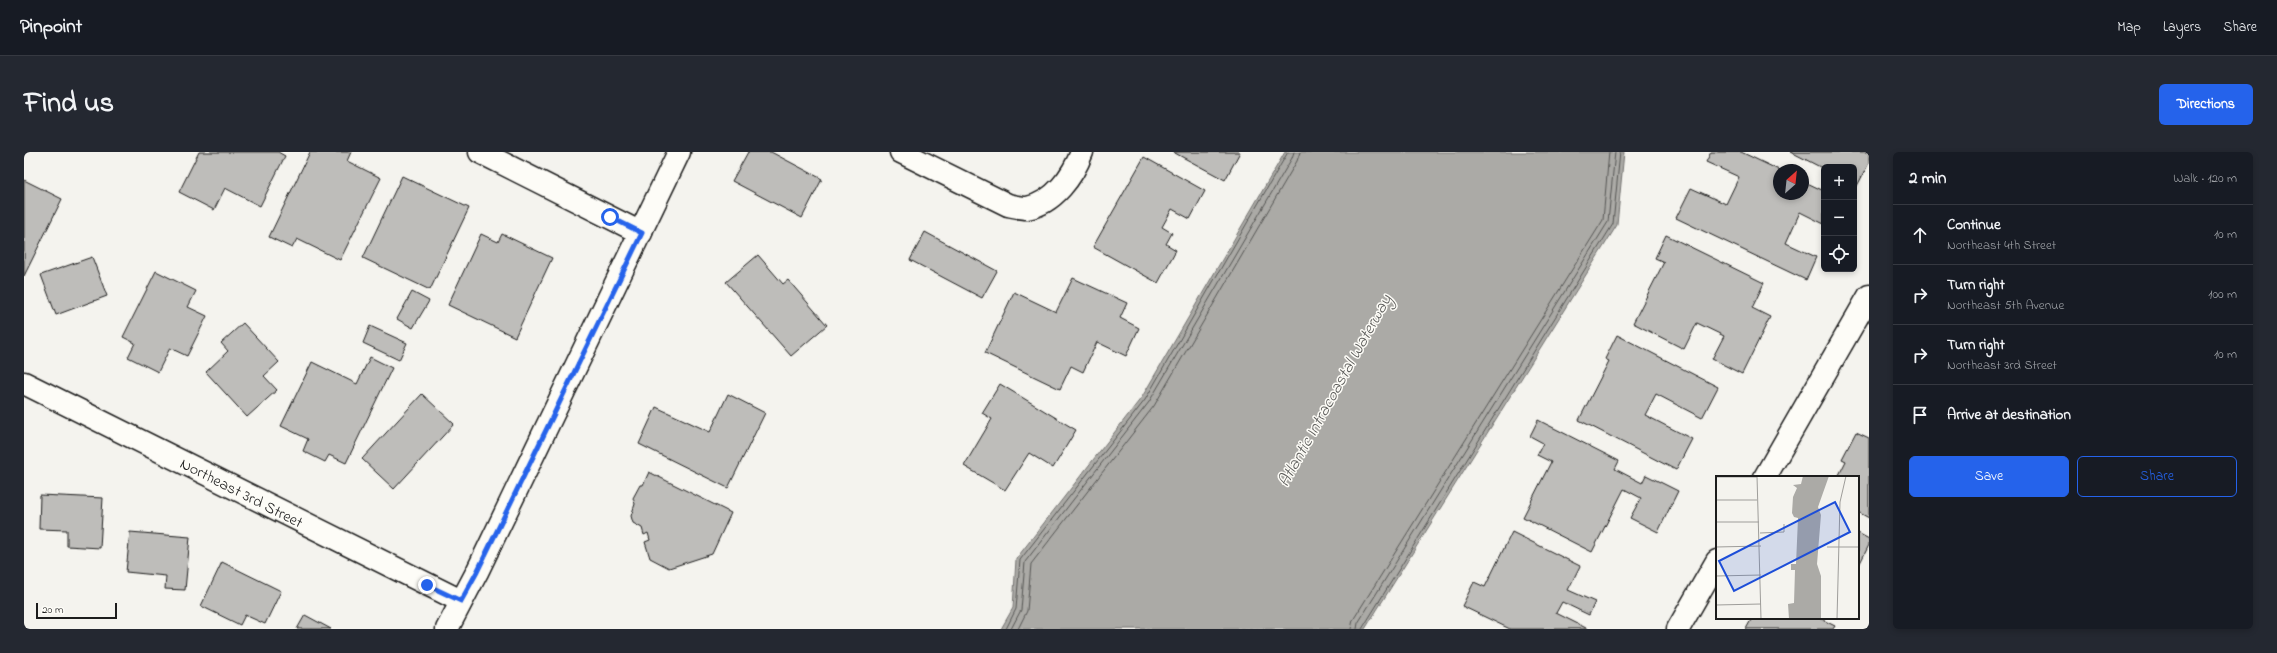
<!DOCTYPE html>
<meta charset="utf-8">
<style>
body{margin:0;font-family:"Indie Flower",sans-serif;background:#242831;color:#f1f3f6}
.controls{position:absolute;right:12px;top:12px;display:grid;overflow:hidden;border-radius:6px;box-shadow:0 2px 6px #0003}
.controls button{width:36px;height:36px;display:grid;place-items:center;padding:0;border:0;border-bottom:1px solid #363941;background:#171b24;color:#f1f3f6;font:20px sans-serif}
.compass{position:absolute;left:1749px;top:12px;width:36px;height:36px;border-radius:50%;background:#171b24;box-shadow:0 2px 6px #0003;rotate:27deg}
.scale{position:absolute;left:12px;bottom:10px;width:81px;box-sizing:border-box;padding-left:4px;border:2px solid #1c1c1c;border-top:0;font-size:11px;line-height:14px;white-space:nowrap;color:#1c1c1c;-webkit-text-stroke:3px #fdfcf7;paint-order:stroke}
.stop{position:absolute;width:12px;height:12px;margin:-9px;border:3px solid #2563eb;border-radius:50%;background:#fff}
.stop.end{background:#2563eb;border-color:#fff;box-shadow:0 1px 4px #0008}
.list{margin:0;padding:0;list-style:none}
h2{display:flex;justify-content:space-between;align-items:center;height:52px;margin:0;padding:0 16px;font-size:17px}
h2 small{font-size:13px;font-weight:400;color:#9ea1a6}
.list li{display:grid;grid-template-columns:26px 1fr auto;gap:12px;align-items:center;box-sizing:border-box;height:60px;padding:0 16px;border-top:1px solid #363941}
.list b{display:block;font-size:15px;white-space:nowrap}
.list p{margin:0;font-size:13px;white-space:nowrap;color:#9ea1a6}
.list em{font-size:13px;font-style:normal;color:#9ea1a6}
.actions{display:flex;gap:8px;padding:12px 16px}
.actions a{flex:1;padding:9px 0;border:1px solid #2563eb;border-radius:6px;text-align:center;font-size:14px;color:#2563eb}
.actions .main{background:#2563eb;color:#fff}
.icon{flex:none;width:22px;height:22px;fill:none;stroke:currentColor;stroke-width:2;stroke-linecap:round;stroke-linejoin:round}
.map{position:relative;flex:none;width:1845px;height:477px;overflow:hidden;border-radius:6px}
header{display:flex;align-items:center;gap:24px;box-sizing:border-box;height:56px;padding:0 20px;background:#171b24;border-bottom:1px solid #363941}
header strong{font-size:19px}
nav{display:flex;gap:22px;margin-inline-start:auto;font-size:14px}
.intro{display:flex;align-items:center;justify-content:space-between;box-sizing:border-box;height:96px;padding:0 24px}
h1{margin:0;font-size:28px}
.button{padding:10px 18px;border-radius:6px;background:#2563eb;color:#fff;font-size:14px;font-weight:700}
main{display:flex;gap:24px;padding:0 24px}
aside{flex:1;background:#171b24;border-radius:6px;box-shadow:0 2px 6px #0003}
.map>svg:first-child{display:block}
.water{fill:#abaaa6;stroke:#72716f}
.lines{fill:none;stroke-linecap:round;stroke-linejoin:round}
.shore{stroke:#555553;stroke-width:1}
.building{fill:#bebdba;stroke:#1c1c1c}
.minor-casing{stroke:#1c1c1c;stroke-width:25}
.tertiary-casing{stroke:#1c1c1c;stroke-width:25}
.minor{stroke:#fdfcf7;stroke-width:22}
.tertiary{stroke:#fdfcf7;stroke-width:22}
.route{stroke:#2563eb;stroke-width:5}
.labels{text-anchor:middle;stroke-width:3;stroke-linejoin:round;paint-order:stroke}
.street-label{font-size:16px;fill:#1c1c1c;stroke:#fdfcf7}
.water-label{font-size:17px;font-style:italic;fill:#5c5c5a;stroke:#fdfcf7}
.inset-road{fill:none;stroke:#9e9d9a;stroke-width:1}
.view{fill:#1d4ed8;fill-opacity:0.15;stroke:#1d4ed8;stroke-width:2}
.inset-edge{fill:none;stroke:#1c1c1c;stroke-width:2}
</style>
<header>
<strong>Pinpoint</strong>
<nav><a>Map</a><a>Layers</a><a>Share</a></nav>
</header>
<div class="intro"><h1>Find us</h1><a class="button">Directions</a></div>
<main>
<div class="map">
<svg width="1845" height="477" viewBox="0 0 1845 477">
<rect width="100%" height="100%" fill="#f4f3ee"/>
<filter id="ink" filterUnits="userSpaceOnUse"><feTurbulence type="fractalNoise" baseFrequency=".025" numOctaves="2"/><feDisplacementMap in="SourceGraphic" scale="8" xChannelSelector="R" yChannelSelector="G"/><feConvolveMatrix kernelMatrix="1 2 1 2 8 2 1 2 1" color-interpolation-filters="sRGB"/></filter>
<g filter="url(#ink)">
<path class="water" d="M1261 0H1600L1593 73 1341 477H977L989 456 992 407 1118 245Z"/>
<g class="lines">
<g class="shore">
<path d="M982 477 992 457 996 408 1121 248 1264 0"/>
<path d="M987 477 997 458 1001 410 1125 250 1268 6 1270 0"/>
<path d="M994 477 1003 459 1007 412 1130 254 1273 9 1276 0"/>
<path d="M1327 477 1329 468 1579 68 1585 0"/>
<path d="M1333 477 1334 471 1584 70 1591 0"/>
<path d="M1338 477 1589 72 1596 0"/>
</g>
</g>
<g class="building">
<path d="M175 0H254L261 4 236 54 201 36 190 58 155 40Z"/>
<path d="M286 0H327L323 9 357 26 316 108 273 87 268 96 245 85Z"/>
<path d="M724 0H747L798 27 778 66 708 29Z"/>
<path d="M1149 0H1216L1201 28Z"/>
<path d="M1687 0H1717L1755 18V42H1779V29L1800 39V72L1776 60 1762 91 1792 105 1782 128 1652 66 1667 36 1702 52 1715 25 1682 10Z"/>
<path d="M1767 0H1845V11L1833 34 1830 32V15H1800V17Z"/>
<path d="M1120 5 1181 39 1166 67 1148 57 1138 75 1148 81 1142 92 1152 98 1134 131 1069 95Z"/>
<path d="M378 24 445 56 406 138 339 106Z"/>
<path d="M0 28 38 47 0 124Z"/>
<path d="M901 80 973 119 958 146 886 108Z"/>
<path d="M457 82 474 90 478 82 528 106 491 185 424 153Z"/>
<path d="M1642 83 1740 131 1728 156 1746 165 1718 222 1688 207 1700 184 1673 171 1660 197 1609 171 1640 110 1631 106Z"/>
<path d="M734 103 759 132 764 128 803 173 767 204 702 130Z"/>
<path d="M68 105 83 144 32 163 17 123Z"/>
<path d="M132 119 172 139 164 155 183 164 163 204 146 196 134 220 104 205 111 191 99 185Z"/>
<path d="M1049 126 1103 151 1096 166 1115 176 1102 204 1073 190 1059 220 1047 214 1036 237 961 201 990 140 1032 160Z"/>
<path d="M388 140 405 149 389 176 373 167Z"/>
<path d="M219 171 255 210 240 224 253 238 223 265 182 220 204 199 197 191Z"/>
<path d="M346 174 383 191 375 208 339 191Z"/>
<path d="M1593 183 1694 235 1678 266 1632 242 1621 263 1668 287 1652 318 1555 268 1585 209 1581 207Z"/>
<path d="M346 205 368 216 322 311 305 303 301 310 279 299 284 287 257 274 288 210 333 232Z"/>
<path d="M976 232 1052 278 1029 316 1005 301 981 338 940 314 968 267 958 261Z"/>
<path d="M398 242 430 272 370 337 338 307Z"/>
<path d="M704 242 741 261 704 336 615 292 632 255 686 280Z"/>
<path d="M1514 268 1595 309 1591 317 1618 331 1622 323 1654 339 1634 380 1606 366 1617 346 1600 337 1568 400 1499 365 1527 310 1513 303 1519 291 1506 284Z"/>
<path d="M1832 280 1845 286V366L1834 360V325H1814L1822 309 1818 307Z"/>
<path d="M625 320 707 361 688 402 645 416 626 406 621 390 626 388 624 381 620 383 618 376 609 371 607 364 611 352 609 346 616 333H619Z"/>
<path d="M16 343 79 346 76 396 43 394V378L15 377Z"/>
<path d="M106 380 166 385 161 438 141 437 142 424 102 420Z"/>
<path d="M1488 380 1556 414 1544 438 1571 450 1565 463 1538 450 1532 461 1564 477H1486L1438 454 1450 430 1461 435Z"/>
<path d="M1834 381 1845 387V393L1834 415Z"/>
<path d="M198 410 257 439 241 472 221 463 216 473 177 454Z"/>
<path d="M281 463 307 477H273Z"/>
<path d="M1728 466H1795L1811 474 1809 477H1722Z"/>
</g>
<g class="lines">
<defs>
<g id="minor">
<path d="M456 0 617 81"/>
<path d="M877 0 984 53C989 54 997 56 1003 56 1030 51 1049 24 1058 0"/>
<path d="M0 231 437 449"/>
<path d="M1741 325 1845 144"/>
<path d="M1654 477 1693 409"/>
</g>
<path id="tertiary" d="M423 477 453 420 655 0"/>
</defs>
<use href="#minor" class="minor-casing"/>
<use href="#tertiary" class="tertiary-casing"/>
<use href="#minor" class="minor"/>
<use href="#tertiary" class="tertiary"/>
</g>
</g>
<g class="lines" filter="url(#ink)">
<path class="route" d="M403 433 437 449 453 420 618 81 586 65"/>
</g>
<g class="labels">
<g class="street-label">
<text transform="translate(218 340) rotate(27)" y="6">Northeast 3rd Street</text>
</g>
<g class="water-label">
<text transform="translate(1310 238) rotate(-61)" y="6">Atlantic Intracoastal Waterway</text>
</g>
</g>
<g transform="translate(1692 324)">
<rect width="143" height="143" fill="#f4f3ee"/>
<path d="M87 0H113L102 31 105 39 101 88 105 100V143H73L72 128 78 127 79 94H75V88H80L82 42 78 41 76 37 77 21 81 12 77 9 85 8Z" fill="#abaaa6"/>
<path class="inset-road" d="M41 0 45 143M0 1H41M0 24H41M0 46H43M44 57 68 56V48M0 71 45 70M111 71H143M0 100 45 99M0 129 45 128M121 143 124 26 130 0"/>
<path class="view" d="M119 26 134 56 18 115 3 85Z"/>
<rect width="143" height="143" class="inset-edge"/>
</g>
</svg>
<div class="controls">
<button>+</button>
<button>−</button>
<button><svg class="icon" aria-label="locate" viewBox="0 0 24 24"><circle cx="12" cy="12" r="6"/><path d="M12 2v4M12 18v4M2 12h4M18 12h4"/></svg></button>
</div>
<svg class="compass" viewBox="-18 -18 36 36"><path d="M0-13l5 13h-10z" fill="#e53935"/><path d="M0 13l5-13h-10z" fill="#9ea1a6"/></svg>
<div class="scale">20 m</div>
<div class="stop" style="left:586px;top:65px"></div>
<div class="stop end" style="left:403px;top:433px"></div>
</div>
<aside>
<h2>2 min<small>Walk · 120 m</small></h2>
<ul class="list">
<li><svg class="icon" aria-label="ahead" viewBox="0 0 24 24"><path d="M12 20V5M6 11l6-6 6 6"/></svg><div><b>Continue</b><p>Northeast 4th Street</p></div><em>10 m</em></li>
<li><svg class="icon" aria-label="right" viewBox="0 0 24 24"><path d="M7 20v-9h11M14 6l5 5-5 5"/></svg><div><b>Turn right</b><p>Northeast 5th Avenue</p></div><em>100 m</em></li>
<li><svg class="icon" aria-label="right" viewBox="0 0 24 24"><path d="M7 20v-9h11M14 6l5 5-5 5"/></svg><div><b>Turn right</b><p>Northeast 3rd Street</p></div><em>10 m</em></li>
<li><svg class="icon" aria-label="arrive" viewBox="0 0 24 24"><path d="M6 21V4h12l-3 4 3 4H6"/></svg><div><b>Arrive at destination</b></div></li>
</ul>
<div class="actions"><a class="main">Save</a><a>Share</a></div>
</aside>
</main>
